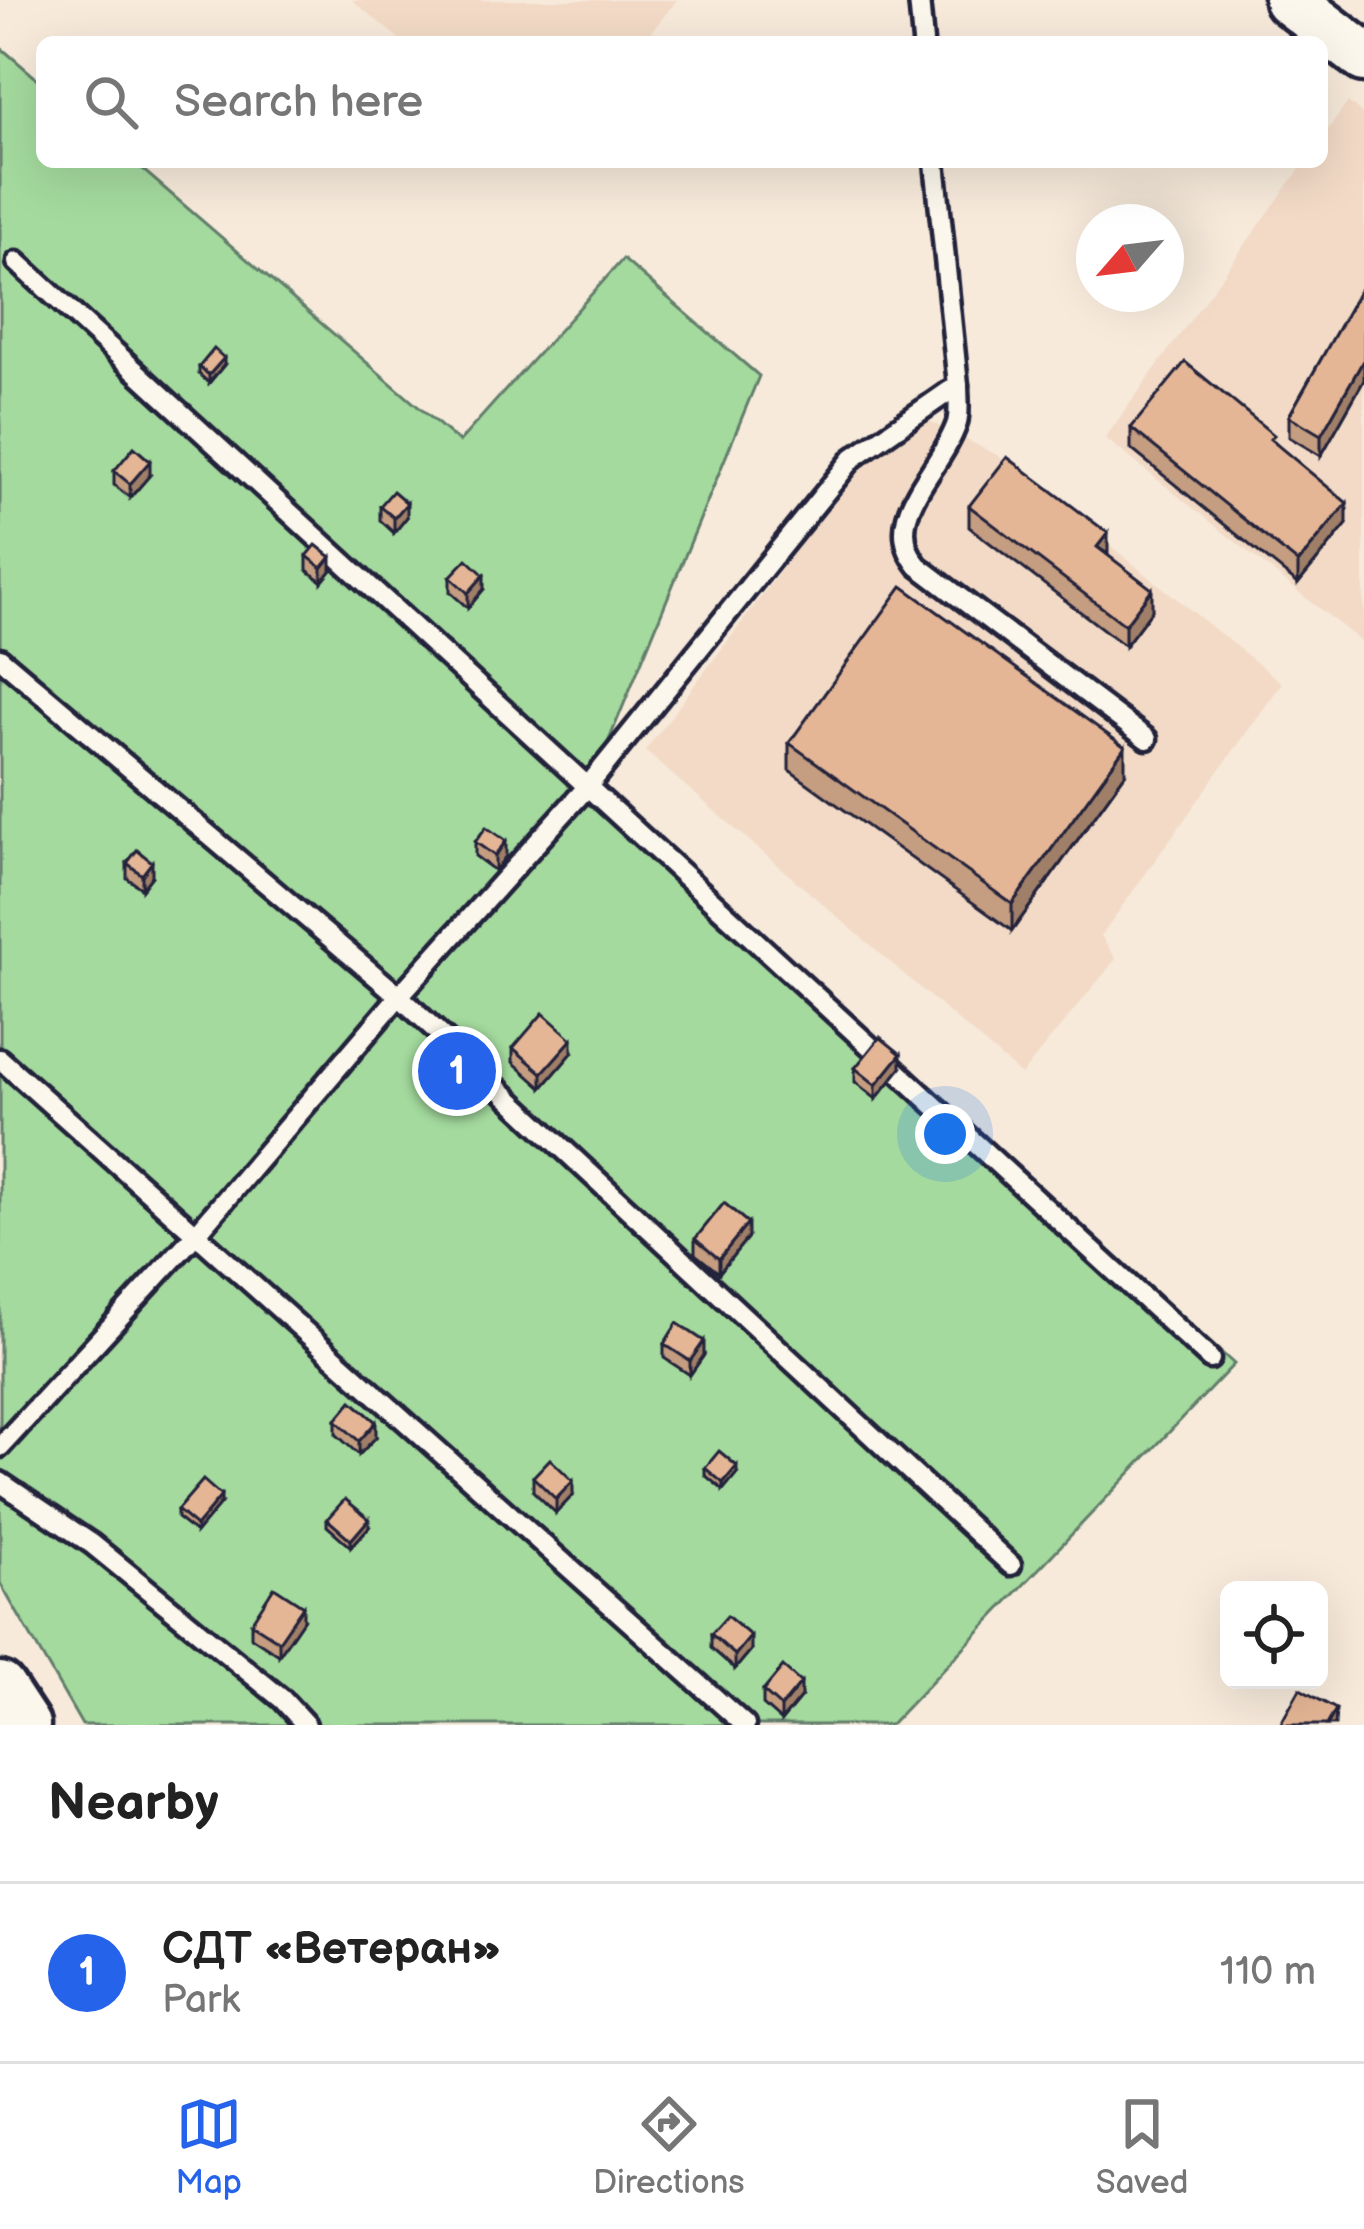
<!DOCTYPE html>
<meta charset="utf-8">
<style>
body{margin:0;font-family:"Balsamiq Sans",sans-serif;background:#f2f2f2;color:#222}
.controls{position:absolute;right:36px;bottom:36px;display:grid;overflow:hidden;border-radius:18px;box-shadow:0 12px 48px #0002}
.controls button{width:108px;height:108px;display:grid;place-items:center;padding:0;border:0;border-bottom:3px solid #e0e0e0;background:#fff;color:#222;font:60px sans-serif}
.compass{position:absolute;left:1076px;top:204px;width:108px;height:108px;border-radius:50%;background:#fff;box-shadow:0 12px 48px #0002;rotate:242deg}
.you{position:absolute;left:945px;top:1134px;width:42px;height:42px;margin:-30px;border:9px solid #fff;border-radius:50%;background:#1a73e8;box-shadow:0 0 0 18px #1a73e833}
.badge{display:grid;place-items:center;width:78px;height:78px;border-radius:50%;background:#2563eb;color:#fff;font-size:39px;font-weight:700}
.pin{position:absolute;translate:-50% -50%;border:6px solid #fff;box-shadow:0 3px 12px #0006}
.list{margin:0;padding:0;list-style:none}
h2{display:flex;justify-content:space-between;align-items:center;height:156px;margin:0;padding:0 48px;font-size:51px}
h2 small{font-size:39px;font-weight:400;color:#767676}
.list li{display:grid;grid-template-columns:78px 1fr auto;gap:36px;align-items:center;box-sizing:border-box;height:180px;padding:0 48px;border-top:3px solid #e0e0e0}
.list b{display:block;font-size:45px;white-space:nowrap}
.list p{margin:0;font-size:39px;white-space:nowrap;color:#767676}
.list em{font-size:39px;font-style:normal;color:#767676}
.icon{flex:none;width:66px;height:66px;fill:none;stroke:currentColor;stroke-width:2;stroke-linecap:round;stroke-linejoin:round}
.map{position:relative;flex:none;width:1364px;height:1725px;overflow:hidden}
.search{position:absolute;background:#fff;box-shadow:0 12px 48px #0002;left:36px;right:36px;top:36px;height:132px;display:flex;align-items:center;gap:30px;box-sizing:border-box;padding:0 42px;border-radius:18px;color:#767676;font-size:45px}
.sheet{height:336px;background:#fff}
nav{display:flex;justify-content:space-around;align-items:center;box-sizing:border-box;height:168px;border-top:3px solid #e0e0e0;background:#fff;font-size:33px;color:#767676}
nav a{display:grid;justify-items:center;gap:6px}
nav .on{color:#2563eb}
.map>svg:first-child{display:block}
.built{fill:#f2dac6}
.green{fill:#a4da9e;stroke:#637e6c;stroke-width:3}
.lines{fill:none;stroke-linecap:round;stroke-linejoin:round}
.lane-casing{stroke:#22223b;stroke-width:27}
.secondary-casing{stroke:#22223b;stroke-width:57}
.lane{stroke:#fbf7ec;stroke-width:18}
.secondary{stroke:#fbf7ec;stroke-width:48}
.wall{fill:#c59d81;stroke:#22223b;stroke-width:3}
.shaded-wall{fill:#a07f69;stroke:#22223b;stroke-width:3}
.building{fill:#e5b696;stroke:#22223b;stroke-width:3}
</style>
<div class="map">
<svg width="1364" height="1725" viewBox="0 0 1364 1725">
<rect width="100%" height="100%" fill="#f7eadb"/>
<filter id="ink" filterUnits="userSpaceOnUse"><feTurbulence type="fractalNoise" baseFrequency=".00833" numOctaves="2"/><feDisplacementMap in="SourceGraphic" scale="24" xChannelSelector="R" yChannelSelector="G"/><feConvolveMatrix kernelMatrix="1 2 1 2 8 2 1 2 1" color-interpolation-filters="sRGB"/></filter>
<g filter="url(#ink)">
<g class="built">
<path d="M352 0H677L643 42H403Z"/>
<path d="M1348 102 1364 115V644L1105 438 1305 162H1322V138Z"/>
<path d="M903 408 997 455 1282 683 1101 936 1116 959 1021 1075 645 751Z"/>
</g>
<path class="green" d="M0 47 42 83V162H134L459 442 623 259 759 376 593 779 1234 1364 890 1725H82L0 1583Z"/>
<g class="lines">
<defs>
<g id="lane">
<path d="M919 0 923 42"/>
<path d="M935 162 958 385C958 396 960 412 957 423 941 472 878 517 918 566L1147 739"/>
<path d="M17 262 1210 1359"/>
<path d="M0 658 399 996 1011 1565"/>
<path d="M0 1059 745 1725"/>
<path d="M0 1447 196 1234 399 996 588 786 853 458 958 385"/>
<path d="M0 1482 92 1544 282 1699 306 1725"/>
</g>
<g id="secondary">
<path d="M1289 0 1364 57"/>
<path d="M0 1687 25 1725"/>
</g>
</defs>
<use href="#lane" class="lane-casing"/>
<use href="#secondary" class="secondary-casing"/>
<use href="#lane" class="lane"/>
<use href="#secondary" class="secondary"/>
</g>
<g class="wall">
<path d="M1364 283V380L1321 456 1289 437V416Z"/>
<path d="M224 365 209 383 199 374V367Z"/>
<path d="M1131 428 1274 442 1347 524 1298 584 1131 449Z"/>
<path d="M114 471 150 475 130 498 114 485Z"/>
<path d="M380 506 407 517 394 533 380 520Z"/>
<path d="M969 506 1107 555 1152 610 1125 646 969 527Z"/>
<path d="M307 556 331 571 322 582 307 570Z"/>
<path d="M450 577 484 589 468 608 450 592Z"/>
<path d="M789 743 1125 774 1012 931 789 770Z"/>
<path d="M475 842 506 856 495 871 475 856Z"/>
<path d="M127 863 152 876 142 889 127 878Z"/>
<path d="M513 1048 572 1053 542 1088 513 1062Z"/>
<path d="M855 1068H901L876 1099 855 1082Z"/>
<path d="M748 1237 719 1273 695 1254V1239Z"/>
<path d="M664 1344 704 1355 690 1375 664 1358Z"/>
<path d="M336 1420 376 1437 359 1455 336 1434Z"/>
<path d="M705 1468 737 1473 723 1490 705 1475Z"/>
<path d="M533 1477 573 1495 556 1513 533 1491Z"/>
<path d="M221 1503 196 1533 177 1518V1510Z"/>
<path d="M327 1519 369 1527 351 1547 327 1526Z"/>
<path d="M303 1620 279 1655 251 1637V1623Z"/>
<path d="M711 1634 751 1650 735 1669 711 1648Z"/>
<path d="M763 1691 801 1697 781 1721 763 1705Z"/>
</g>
<g class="shaded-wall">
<path d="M224 358V365L209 383V375Z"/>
<path d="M1364 359V380L1321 456V435Z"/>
<path d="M150 461V475L130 498V484Z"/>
<path d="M407 503V517L394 533V518Z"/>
<path d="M1347 503V524L1298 584V563Z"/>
<path d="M1108 533V554L1097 547Z"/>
<path d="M331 557V571L322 582V568Z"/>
<path d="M484 575V589L468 608V593Z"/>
<path d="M1152 589V610L1125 646V625Z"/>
<path d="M1125 747V774L1012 931V904Z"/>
<path d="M506 841V856L495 871V856Z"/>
<path d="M152 862V876L142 889V875Z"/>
<path d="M572 1039V1053L542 1088V1073Z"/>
<path d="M901 1054V1068L876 1099V1085Z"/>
<path d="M748 1223V1237L719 1273V1259Z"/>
<path d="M704 1341V1355L690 1375V1361Z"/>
<path d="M376 1422V1437L359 1455V1441Z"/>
<path d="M737 1466V1473L723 1490V1483Z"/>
<path d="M573 1481V1495L556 1513V1499Z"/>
<path d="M221 1496V1503L196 1533V1526Z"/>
<path d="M369 1519V1527L351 1547V1540Z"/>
<path d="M303 1606V1620L279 1655V1641Z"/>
<path d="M751 1636V1650L735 1669V1655Z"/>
<path d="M801 1683V1697L781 1721V1707Z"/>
<path d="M1336 1709 1335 1725H1327Z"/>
</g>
<g class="building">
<path d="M1364 283V359L1321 435 1289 416Z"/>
<path d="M214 349 224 358 209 375 199 367Z"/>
<path d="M1185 362 1274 435 1270 439 1347 503 1298 563 1131 428Z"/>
<path d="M134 447 150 461 130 484 114 471Z"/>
<path d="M1007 457 1108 533 1097 547 1152 589 1125 625 969 506Z"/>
<path d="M393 491 407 503 394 518 380 506Z"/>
<path d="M316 545 331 557 322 568 307 556Z"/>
<path d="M467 559 484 575 468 593 450 577Z"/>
<path d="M902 586 1125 747 1012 904 789 743Z"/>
<path d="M486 827 506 841 495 856 475 842Z"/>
<path d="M137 850 152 862 142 875 127 863Z"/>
<path d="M543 1013 572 1039 542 1073 513 1048Z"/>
<path d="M880 1037 901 1054 876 1085 855 1068Z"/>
<path d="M724 1203 748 1223 719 1259 695 1239Z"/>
<path d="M677 1323 704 1341 690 1361 664 1344Z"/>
<path d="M352 1401 376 1422 359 1441 336 1420Z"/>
<path d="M719 1451 737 1466 723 1483 705 1468Z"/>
<path d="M550 1459 573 1481 556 1499 533 1477Z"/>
<path d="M203 1480 221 1496 196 1526 177 1510Z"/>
<path d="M345 1499 369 1519 351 1540 327 1519Z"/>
<path d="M274 1587 303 1606 279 1641 251 1623Z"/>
<path d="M727 1616 751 1636 735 1655 711 1634Z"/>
<path d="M783 1667 801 1683 781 1707 763 1691Z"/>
<path d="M1300 1689 1336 1709 1327 1725H1280Z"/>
</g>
</g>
</svg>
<div class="controls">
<button><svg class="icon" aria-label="locate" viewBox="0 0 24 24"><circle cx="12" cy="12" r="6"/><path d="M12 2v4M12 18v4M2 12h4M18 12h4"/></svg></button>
</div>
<svg class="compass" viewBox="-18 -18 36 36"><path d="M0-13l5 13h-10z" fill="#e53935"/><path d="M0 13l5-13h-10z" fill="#767676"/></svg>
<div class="you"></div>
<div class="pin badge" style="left:457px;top:1071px">1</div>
<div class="search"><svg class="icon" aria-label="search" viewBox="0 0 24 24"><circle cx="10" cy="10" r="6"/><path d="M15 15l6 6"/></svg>Search here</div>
</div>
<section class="sheet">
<h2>Nearby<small></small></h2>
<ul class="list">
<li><span class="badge">1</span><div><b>СДТ «Ветеран»</b><p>Park</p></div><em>110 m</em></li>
</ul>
</section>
<nav>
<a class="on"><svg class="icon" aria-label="map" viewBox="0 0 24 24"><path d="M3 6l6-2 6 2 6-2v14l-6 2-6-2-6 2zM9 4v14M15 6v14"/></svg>Map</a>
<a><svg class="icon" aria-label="directions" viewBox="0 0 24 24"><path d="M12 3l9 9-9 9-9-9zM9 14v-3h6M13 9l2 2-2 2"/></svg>Directions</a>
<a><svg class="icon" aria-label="saved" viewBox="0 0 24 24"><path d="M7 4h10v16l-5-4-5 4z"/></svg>Saved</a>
</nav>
